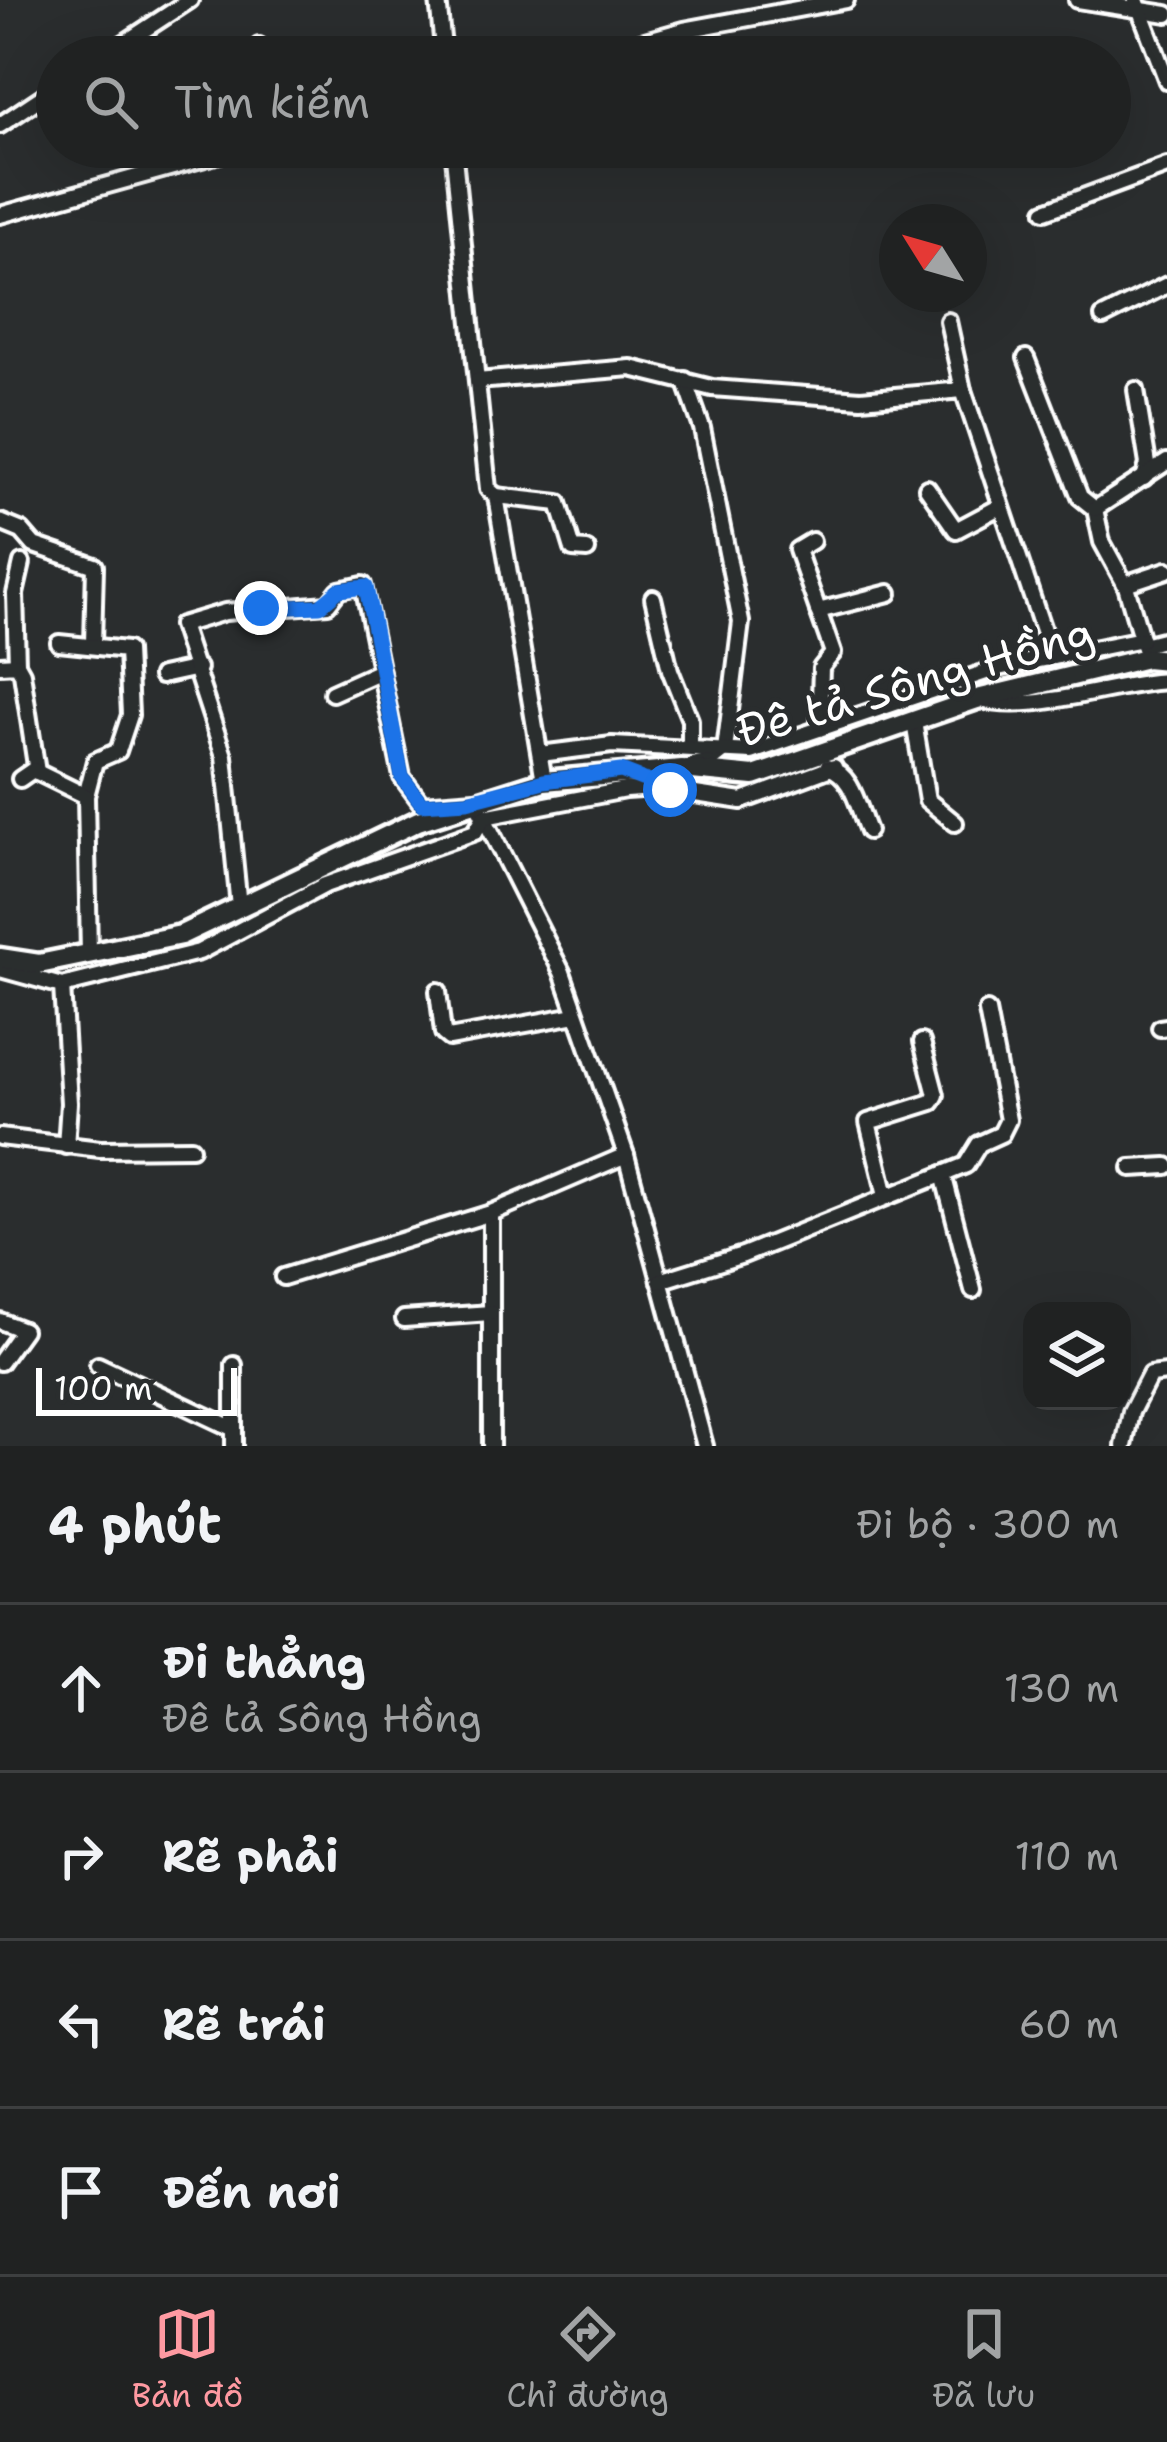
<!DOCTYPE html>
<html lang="vi">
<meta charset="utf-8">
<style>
body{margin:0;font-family:"Shantell Sans",sans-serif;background:#282a2a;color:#f1f3f6}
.controls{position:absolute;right:36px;bottom:36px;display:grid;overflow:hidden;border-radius:24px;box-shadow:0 12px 48px #0002}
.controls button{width:108px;height:108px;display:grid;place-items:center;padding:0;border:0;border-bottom:3px solid #3d3f40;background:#202222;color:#f1f3f6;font:60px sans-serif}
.compass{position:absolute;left:879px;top:204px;width:108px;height:108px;border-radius:50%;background:#202222;box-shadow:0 12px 48px #0002;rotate:307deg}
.scale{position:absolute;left:36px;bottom:30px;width:201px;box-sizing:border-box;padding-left:12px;border:6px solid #fff;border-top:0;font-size:33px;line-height:42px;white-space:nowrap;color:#fff;-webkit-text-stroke:9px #2a2d2e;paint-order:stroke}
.stop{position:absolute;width:36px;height:36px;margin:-27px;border:9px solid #1a73e8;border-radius:50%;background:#fff}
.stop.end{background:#1a73e8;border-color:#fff;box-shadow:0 3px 12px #0008}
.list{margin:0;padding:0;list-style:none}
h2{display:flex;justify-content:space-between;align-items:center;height:156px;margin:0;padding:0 48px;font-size:51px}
h2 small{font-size:39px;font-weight:400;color:#a2a4a5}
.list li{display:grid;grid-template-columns:78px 1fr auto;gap:36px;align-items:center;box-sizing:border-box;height:168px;padding:0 48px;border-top:3px solid #3d3f40}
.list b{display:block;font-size:45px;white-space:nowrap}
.list p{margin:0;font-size:39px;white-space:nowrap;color:#a2a4a5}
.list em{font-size:39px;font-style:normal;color:#a2a4a5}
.icon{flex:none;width:66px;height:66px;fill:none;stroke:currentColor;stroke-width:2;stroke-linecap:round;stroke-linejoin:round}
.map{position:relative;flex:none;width:1167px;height:1446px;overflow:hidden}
.search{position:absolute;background:#202222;box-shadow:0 12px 48px #0002;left:36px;right:36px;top:36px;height:132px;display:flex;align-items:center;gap:30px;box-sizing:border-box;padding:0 42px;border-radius:66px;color:#a2a4a5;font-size:45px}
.sheet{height:828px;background:#202222}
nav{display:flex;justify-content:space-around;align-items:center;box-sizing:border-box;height:168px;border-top:3px solid #3d3f40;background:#202222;font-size:33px;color:#a2a4a5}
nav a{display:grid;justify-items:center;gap:6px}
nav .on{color:#ff9aa2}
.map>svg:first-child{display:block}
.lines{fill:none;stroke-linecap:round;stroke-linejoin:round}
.minor-casing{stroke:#fff;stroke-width:22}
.major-casing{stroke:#fff;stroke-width:27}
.minor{stroke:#2a2d2e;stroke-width:14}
.major{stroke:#2a2d2e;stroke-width:18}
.route{stroke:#1a73e8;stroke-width:15}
.labels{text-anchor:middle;stroke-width:10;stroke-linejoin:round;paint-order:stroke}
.street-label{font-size:45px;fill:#fff;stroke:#2a2d2e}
</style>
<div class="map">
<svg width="1167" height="1446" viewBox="0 0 1167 1446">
<rect width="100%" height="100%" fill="#2a2d2e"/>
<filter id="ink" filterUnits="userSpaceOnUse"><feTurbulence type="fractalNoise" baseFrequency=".00833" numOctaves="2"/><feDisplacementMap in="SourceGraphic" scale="24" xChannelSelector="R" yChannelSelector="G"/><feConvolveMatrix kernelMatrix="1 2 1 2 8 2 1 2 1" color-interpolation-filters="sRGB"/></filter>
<g filter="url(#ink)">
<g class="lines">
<defs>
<g id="minor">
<path d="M438 0 444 57"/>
<path d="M1077 0 1167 14"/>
<path d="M1136 0 1167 81"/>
<path d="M259 46 262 57"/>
<path d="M103 57 190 0"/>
<path d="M587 57 684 30 846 0"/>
<path d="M0 125 57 87"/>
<path d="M453 147 488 489 496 496 544 781"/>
<path d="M1045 211 1167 166"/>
<path d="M0 215 245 147"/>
<path d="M1103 317 1167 285"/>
<path d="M948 321 963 390"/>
<path d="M1026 358 1080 497 1095 509 1102 542 1126 586 1144 648"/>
<path d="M685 380 702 428 741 622 725 750 711 761 692 765"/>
<path d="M477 381 631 368 712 388 861 399 963 390 1052 657"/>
<path d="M1136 390 1148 464 1144 478"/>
<path d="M927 488 956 530 1001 506"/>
<path d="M496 496 559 503 573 549 587 550"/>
<path d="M1095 509 1167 462"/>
<path d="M0 522 22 531 34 545 95 566 93 644"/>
<path d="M812 541 797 550 833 653 821 668 819 729"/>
<path d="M1125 584 1167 570"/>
<path d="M653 598 670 670 690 720V748"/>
<path d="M818 611 889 593"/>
<path d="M59 643 127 650 130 715 118 751 95 761 86 796"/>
<path d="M1143 645 1167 639"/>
<path d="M17 664 15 594 22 563"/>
<path d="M0 665 17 664 22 673 37 772"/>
<path d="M161 676 198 668"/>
<path d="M332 693 381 671"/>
<path d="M977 699C1032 715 1108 684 1167 681"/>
<path d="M914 722 927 800 955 823"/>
<path d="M540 754 612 745 752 752 998 668 1142 639"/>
<path d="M827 767C853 774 858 808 868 831"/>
<path d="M20 779 33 770 86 796 89 954"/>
<path d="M239 907 224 756 181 625 225 612 328 604 339 590 363 585 402 777 422 804 475 800 562 972 626 1155 705 1446"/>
<path d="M0 969 62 986 69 1103 66 1146"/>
<path d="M62 986 199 952 325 885 475 832 484 817 625 790 655 788 742 801 834 767"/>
<path d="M438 991 443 1033 449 1038 576 1015"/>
<path d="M1160 1028 1167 1027"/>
<path d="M0 1137 100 1149 191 1148"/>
<path d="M1131 1168 1167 1166"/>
<path d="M943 1174 973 1290"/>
<path d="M886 1196 868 1122 932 1102 936 1095 922 1042"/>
<path d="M491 1213V1446"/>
<path d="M283 1277 491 1213 626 1155"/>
<path d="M660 1281 743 1255 966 1165 979 1144 1001 1134 1008 1120 987 1011"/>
<path d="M404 1319 491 1313"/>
<path d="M0 1321 23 1330 0 1362"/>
<path d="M98 1365 234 1429"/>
<path d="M234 1365V1446"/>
<path d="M1124 1446 1131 1412 1150 1375 1167 1373"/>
</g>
<path id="major" d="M0 958 39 964 181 935 418 821 544 781 682 769 754 776 977 699 1146 658 1167 660"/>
</defs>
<use href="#minor" class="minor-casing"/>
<use href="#major" class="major-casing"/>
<use href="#minor" class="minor"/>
<use href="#major" class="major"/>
</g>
</g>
<g class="lines" filter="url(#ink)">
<path class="route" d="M261 608 320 606 339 590 366 587 402 777 422 804 467 801 544 781 621 771 670 790"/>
</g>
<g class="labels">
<g class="street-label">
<text transform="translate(915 681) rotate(-16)" y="16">Đê tả Sông Hồng</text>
</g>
</g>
</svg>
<div class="controls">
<button><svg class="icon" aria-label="layers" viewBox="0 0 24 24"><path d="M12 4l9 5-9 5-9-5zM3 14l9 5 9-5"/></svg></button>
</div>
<svg class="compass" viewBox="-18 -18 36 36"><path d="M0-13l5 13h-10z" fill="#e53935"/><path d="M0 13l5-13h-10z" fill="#a2a4a5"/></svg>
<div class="scale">100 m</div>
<div class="stop" style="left:670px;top:790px"></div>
<div class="stop end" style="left:261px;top:608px"></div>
<div class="search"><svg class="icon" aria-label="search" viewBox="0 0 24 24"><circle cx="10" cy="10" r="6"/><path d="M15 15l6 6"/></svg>Tìm kiếm</div>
</div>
<section class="sheet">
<h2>4 phút<small>Đi bộ · 300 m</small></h2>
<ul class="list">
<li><svg class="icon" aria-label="ahead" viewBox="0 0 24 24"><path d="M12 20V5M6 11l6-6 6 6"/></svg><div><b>Đi thẳng</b><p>Đê tả Sông Hồng</p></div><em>130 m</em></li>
<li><svg class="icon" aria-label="right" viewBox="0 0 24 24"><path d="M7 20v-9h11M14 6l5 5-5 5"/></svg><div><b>Rẽ phải</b></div><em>110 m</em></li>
<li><svg class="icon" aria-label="left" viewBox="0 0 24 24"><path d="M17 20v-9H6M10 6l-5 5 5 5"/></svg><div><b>Rẽ trái</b></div><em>60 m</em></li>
<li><svg class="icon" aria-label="arrive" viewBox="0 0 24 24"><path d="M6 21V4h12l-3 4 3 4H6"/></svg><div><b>Đến nơi</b></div></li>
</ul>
</section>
<nav>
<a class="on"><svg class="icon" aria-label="map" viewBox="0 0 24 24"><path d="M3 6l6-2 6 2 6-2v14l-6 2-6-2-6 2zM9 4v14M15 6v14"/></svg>Bản đồ</a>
<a><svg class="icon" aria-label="directions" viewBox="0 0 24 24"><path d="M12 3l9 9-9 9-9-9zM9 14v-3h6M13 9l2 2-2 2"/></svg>Chỉ đường</a>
<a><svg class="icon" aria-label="saved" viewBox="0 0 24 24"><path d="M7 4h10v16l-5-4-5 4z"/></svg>Đã lưu</a>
</nav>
